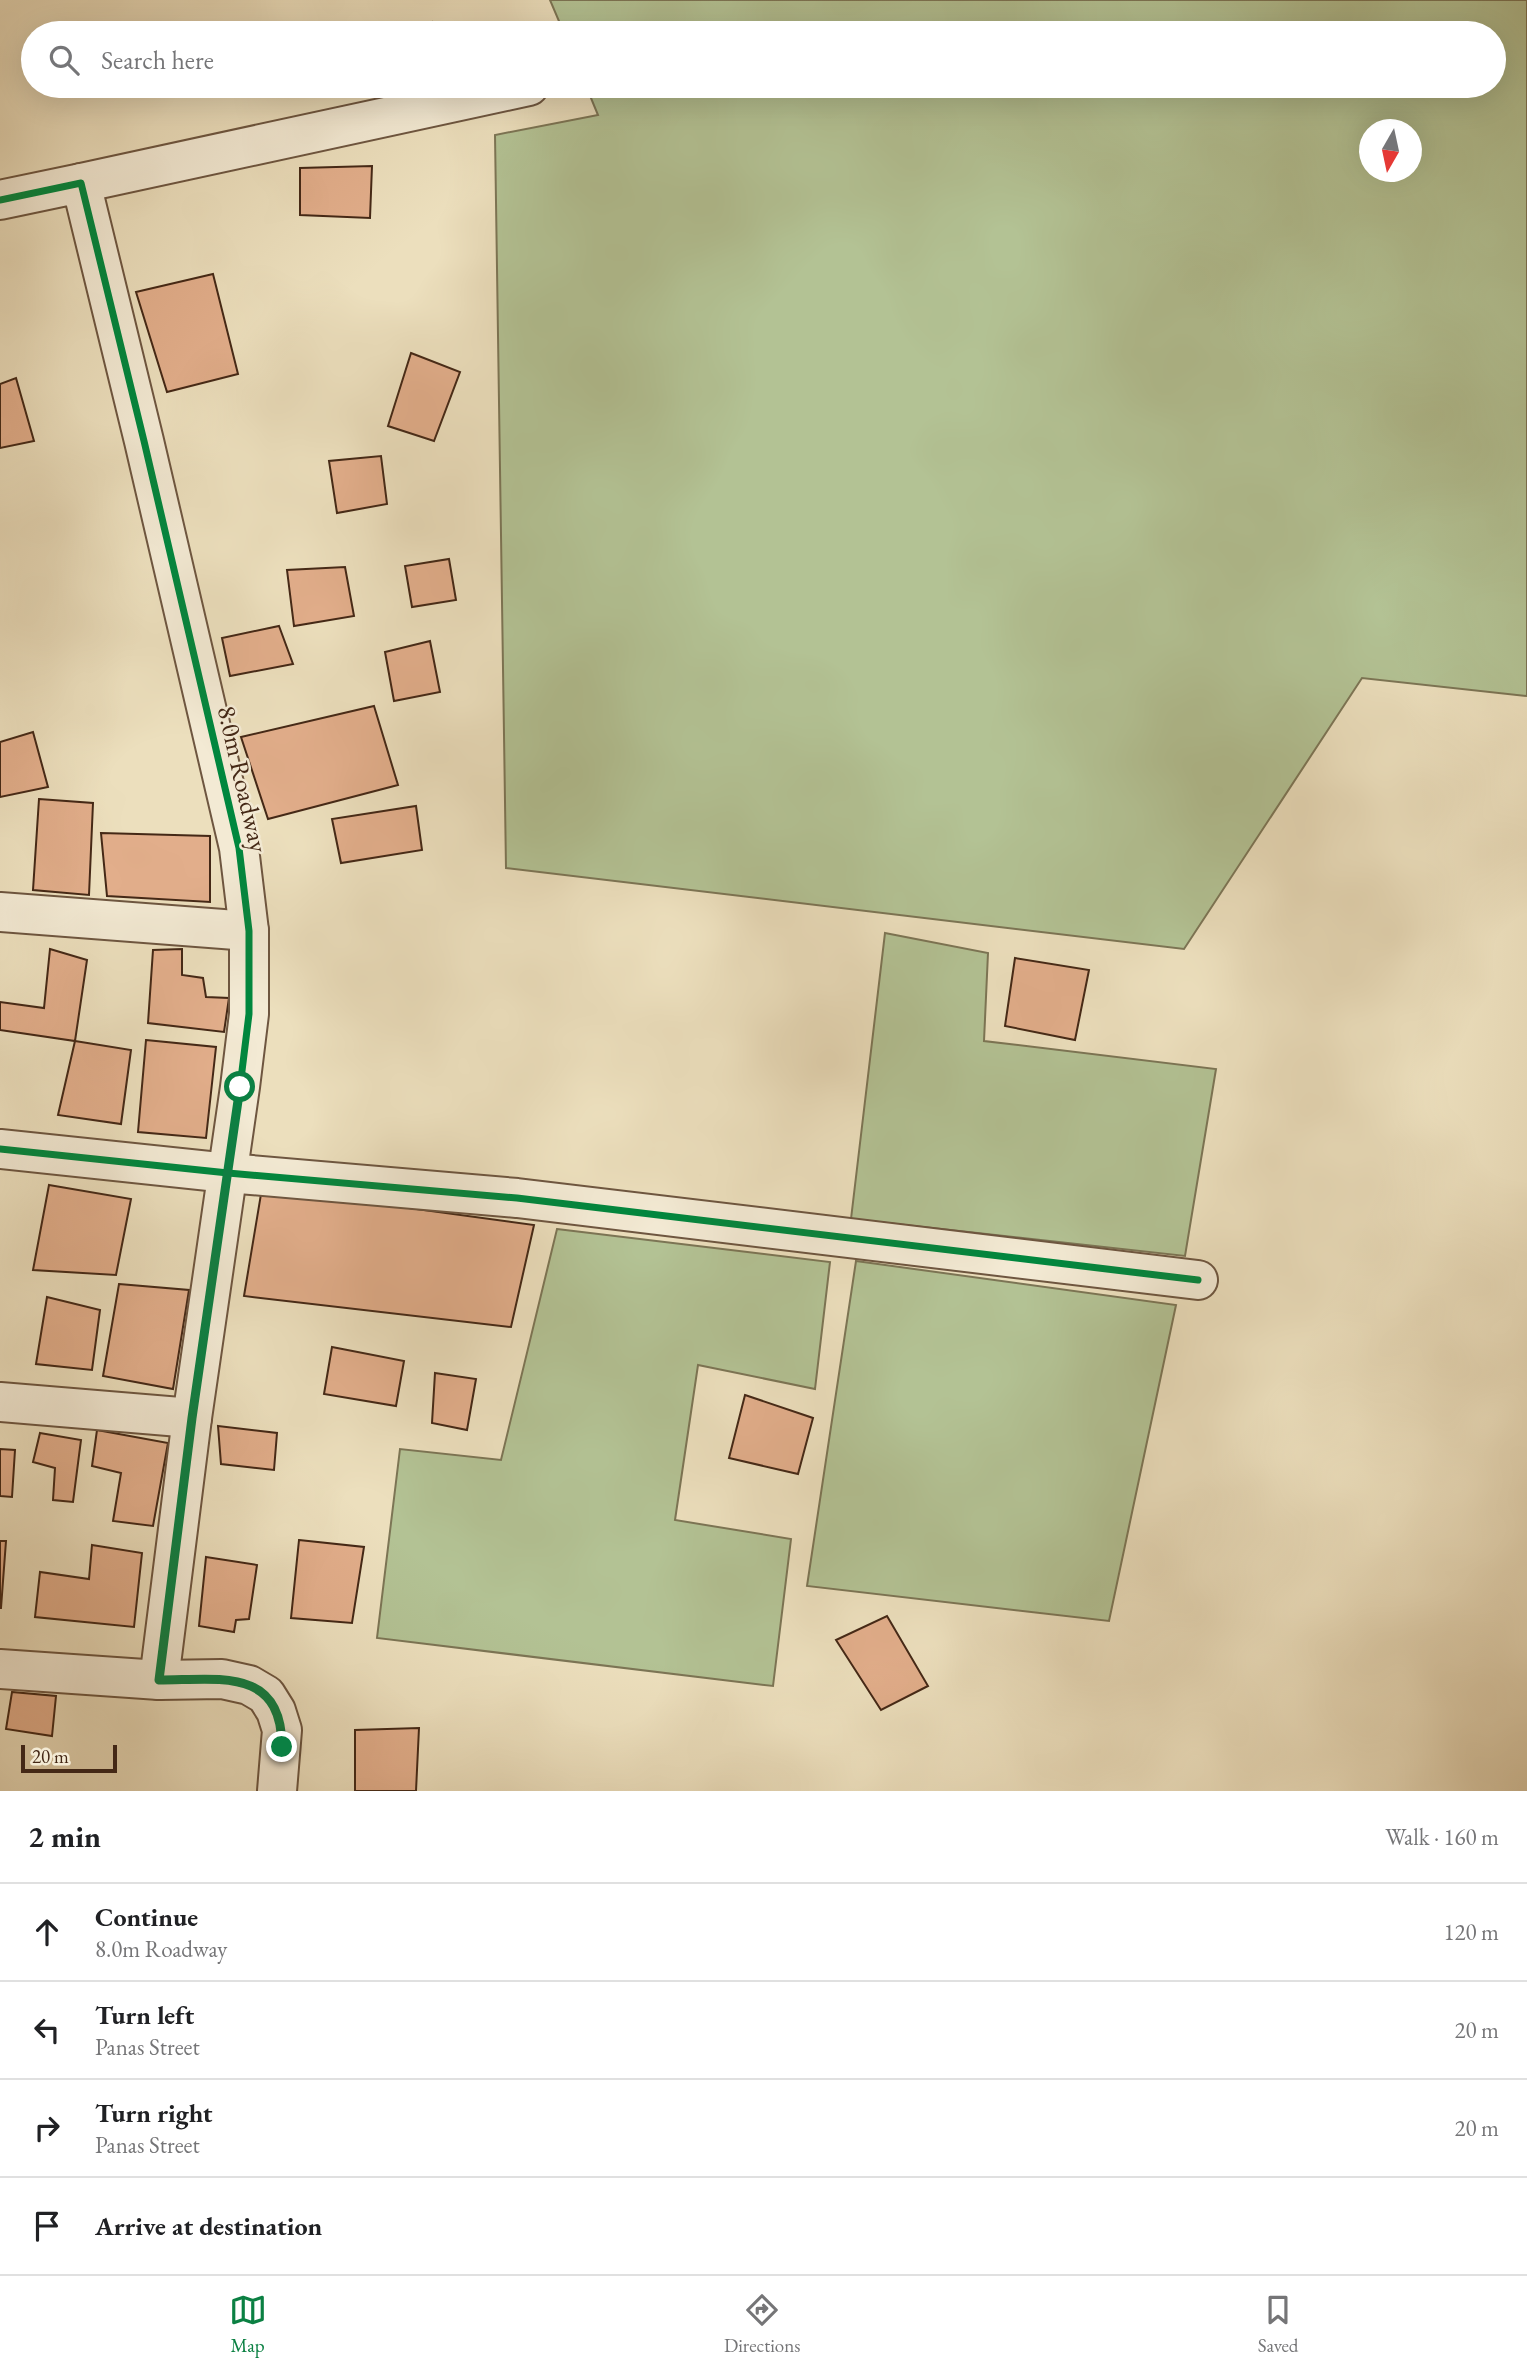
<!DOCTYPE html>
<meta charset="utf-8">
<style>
body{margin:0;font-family:"EB Garamond",serif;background:#f2f2f2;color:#202124}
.compass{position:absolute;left:1359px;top:119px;width:63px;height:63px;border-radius:50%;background:#fff;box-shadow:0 7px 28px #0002;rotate:189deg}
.scale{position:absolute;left:21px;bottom:18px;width:96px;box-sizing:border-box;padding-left:7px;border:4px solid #442816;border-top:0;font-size:19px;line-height:24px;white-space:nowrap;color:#442816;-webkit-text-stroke:5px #f3ead4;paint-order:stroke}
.stop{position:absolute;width:21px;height:21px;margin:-16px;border:5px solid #0b8043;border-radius:50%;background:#fff}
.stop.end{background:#0b8043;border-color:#fff;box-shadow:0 2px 7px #0008}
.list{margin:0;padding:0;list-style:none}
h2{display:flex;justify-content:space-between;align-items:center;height:91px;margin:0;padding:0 28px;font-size:30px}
h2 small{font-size:23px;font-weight:400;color:#757577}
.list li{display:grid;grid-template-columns:46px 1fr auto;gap:21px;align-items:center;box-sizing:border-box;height:98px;padding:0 28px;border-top:2px solid #e0e0e0}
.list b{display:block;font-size:26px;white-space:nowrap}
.list p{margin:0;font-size:23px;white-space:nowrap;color:#757577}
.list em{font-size:23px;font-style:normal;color:#757577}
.icon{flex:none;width:38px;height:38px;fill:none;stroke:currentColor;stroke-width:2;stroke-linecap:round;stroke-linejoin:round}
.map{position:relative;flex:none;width:1527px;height:1791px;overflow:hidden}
.search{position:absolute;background:#fff;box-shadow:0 7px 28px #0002;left:21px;right:21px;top:21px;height:77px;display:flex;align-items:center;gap:18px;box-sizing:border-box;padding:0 24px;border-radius:38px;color:#757577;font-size:26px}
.sheet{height:483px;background:#fff}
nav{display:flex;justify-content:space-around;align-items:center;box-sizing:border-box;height:98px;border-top:2px solid #e0e0e0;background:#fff;font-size:19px;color:#757577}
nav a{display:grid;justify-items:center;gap:4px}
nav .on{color:#0b8043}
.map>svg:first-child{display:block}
.green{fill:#b3c294;stroke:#7c7555;stroke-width:2;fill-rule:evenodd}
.building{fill:#e2ae8b;stroke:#442816;stroke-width:2}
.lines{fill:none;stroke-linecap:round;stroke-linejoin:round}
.minor-casing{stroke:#6e5640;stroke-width:42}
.minor{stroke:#f3ead4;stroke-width:38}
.cycleway-casing{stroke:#f3ead4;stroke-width:11}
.cycleway{stroke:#00873e;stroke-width:7}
.route{stroke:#0b8043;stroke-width:9}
.labels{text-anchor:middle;stroke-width:5;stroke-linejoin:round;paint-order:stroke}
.street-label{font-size:26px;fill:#442816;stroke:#f3ead4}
</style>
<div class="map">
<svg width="1527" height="1791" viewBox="0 0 1527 1791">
<rect width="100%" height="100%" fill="#ecdfbd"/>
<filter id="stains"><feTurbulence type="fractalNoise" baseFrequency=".00286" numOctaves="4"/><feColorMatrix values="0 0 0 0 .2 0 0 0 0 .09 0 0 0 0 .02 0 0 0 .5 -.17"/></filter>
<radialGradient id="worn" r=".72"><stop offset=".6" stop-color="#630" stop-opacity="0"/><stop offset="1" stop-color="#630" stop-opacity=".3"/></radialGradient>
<g class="green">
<path d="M550 0H1527V696L1362 678 1184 949 506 868 495 135 598 115 586 86H1494V33H564ZM1370 130H1412V172H1370Z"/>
<path d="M885 933 988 953 984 1041 1216 1069 1185 1256 851 1219Z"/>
<path d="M557 1229 830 1262 815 1389 698 1365 675 1520 791 1539 773 1686 377 1638 400 1449 501 1460Z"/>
<path d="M856 1261 1176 1305 1109 1621 807 1586Z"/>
</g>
<g class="building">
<path d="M433 22 471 28 470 33H430Z"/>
<path d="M372 166 370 218 300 215V168Z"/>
<path d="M213 274 238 374 167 392 136 292Z"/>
<path d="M411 353 460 372 434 441 388 426Z"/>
<path d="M16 378 34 441 0 448V384Z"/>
<path d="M381 456 387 504 337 513 329 461Z"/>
<path d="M449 559 456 600 412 607 405 566Z"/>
<path d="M345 567 354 616 294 626 287 570Z"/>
<path d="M279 626 293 664 230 676 222 638Z"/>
<path d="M430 641 440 692 394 701 385 652Z"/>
<path d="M374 706 398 785 268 819 241 737Z"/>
<path d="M33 732 48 787 0 797V742Z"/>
<path d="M39 799 93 803 89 895 33 890Z"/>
<path d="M416 806 422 850 341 863 332 819Z"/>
<path d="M101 833 210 836V902L107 896Z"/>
<path d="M50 949 87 960 75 1041 0 1030V1002L44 1008Z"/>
<path d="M182 949V975L203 978 206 997 229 998 224 1032 148 1023 153 950Z"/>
<path d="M1015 958 1089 970 1075 1040 1005 1026Z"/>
<path d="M146 1040 216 1047 206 1138 138 1132Z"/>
<path d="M75 1041 131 1050 121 1124 58 1115Z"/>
<path d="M49 1185 131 1199 116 1275 33 1270Z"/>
<path d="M262 1188 534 1225 511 1327 244 1296Z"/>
<path d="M119 1284 189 1290 173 1389 103 1376Z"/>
<path d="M47 1297 100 1310 92 1370 36 1364Z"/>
<path d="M332 1347 404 1361 396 1406 324 1394Z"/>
<path d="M435 1373 476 1379 467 1430 432 1423Z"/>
<path d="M745 1395 813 1418 798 1474 729 1458Z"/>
<path d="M218 1426 277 1433 274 1470 221 1464Z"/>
<path d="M97 1430 168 1443 153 1526 113 1521 121 1473 92 1466Z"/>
<path d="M40 1433 81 1440 73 1502 53 1500 55 1468 33 1462Z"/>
<path d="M0 1449 15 1450 12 1497 0 1496Z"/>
<path d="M299 1540 364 1547 352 1623 291 1618Z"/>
<path d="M0 1541H6L1 1608H0Z"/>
<path d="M92 1545 142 1553 134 1627 35 1617 40 1572 89 1579Z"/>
<path d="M206 1557 257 1565 249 1619 236 1620 234 1632 199 1626Z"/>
<path d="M887 1616 928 1686 881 1710 836 1640Z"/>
<path d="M12 1692 56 1696 52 1736 6 1729Z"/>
<path d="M419 1728 416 1791H355V1730Z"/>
</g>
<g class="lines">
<defs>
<g id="minor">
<path d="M81 183 529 86"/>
<path d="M0 200 81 183 144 441 239 848 249 931V1014L240 1087 192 1418 159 1680"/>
<path d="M0 912 249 931"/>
<path d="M0 1149 228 1173 517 1198 1198 1280"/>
<path d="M0 1402 192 1418"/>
<path d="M0 1669 159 1680 222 1679 249 1685 266 1695 276 1711 282 1730 277 1791"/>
</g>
</defs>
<use href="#minor" class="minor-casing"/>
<use href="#minor" class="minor"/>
<defs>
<g id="cycleway">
<path d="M0 200 81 183 144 441 239 848 249 931V1014L240 1087 192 1418 159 1680"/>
<path d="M0 1149 228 1173 517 1198 1198 1280"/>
</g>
</defs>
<use href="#cycleway" class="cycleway-casing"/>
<use href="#cycleway" class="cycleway"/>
</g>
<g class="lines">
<path class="route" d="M240 1087 192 1418 159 1680C218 1680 282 1666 282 1747"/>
</g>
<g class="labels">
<g class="street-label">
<text transform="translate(243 779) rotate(77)" y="9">8.0m Roadway</text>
</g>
</g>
<rect width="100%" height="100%" filter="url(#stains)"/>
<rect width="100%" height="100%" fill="url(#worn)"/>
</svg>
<svg class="compass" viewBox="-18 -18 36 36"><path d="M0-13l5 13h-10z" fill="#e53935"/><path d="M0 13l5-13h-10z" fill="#757577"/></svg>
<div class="scale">20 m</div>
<div class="stop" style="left:240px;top:1087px"></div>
<div class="stop end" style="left:282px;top:1747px"></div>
<div class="search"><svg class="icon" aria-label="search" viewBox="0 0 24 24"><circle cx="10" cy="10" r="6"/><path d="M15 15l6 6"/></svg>Search here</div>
</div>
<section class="sheet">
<h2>2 min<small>Walk · 160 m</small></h2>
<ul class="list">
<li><svg class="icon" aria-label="ahead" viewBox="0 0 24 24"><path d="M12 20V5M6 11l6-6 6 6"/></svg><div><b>Continue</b><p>8.0m Roadway</p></div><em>120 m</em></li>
<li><svg class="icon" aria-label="left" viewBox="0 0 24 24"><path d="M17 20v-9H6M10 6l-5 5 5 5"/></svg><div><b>Turn left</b><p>Panas Street</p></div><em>20 m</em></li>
<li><svg class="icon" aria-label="right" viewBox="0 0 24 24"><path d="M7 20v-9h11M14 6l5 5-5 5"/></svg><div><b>Turn right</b><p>Panas Street</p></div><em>20 m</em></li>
<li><svg class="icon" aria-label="arrive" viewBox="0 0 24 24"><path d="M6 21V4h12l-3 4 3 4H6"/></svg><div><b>Arrive at destination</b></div></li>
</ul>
</section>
<nav>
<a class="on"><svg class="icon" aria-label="map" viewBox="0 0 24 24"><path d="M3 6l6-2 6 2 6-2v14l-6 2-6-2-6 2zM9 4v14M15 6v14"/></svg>Map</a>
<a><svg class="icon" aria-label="directions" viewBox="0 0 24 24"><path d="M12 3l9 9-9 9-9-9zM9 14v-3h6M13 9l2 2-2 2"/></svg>Directions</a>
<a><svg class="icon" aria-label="saved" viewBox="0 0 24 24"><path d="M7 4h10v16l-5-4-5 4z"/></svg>Saved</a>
</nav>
